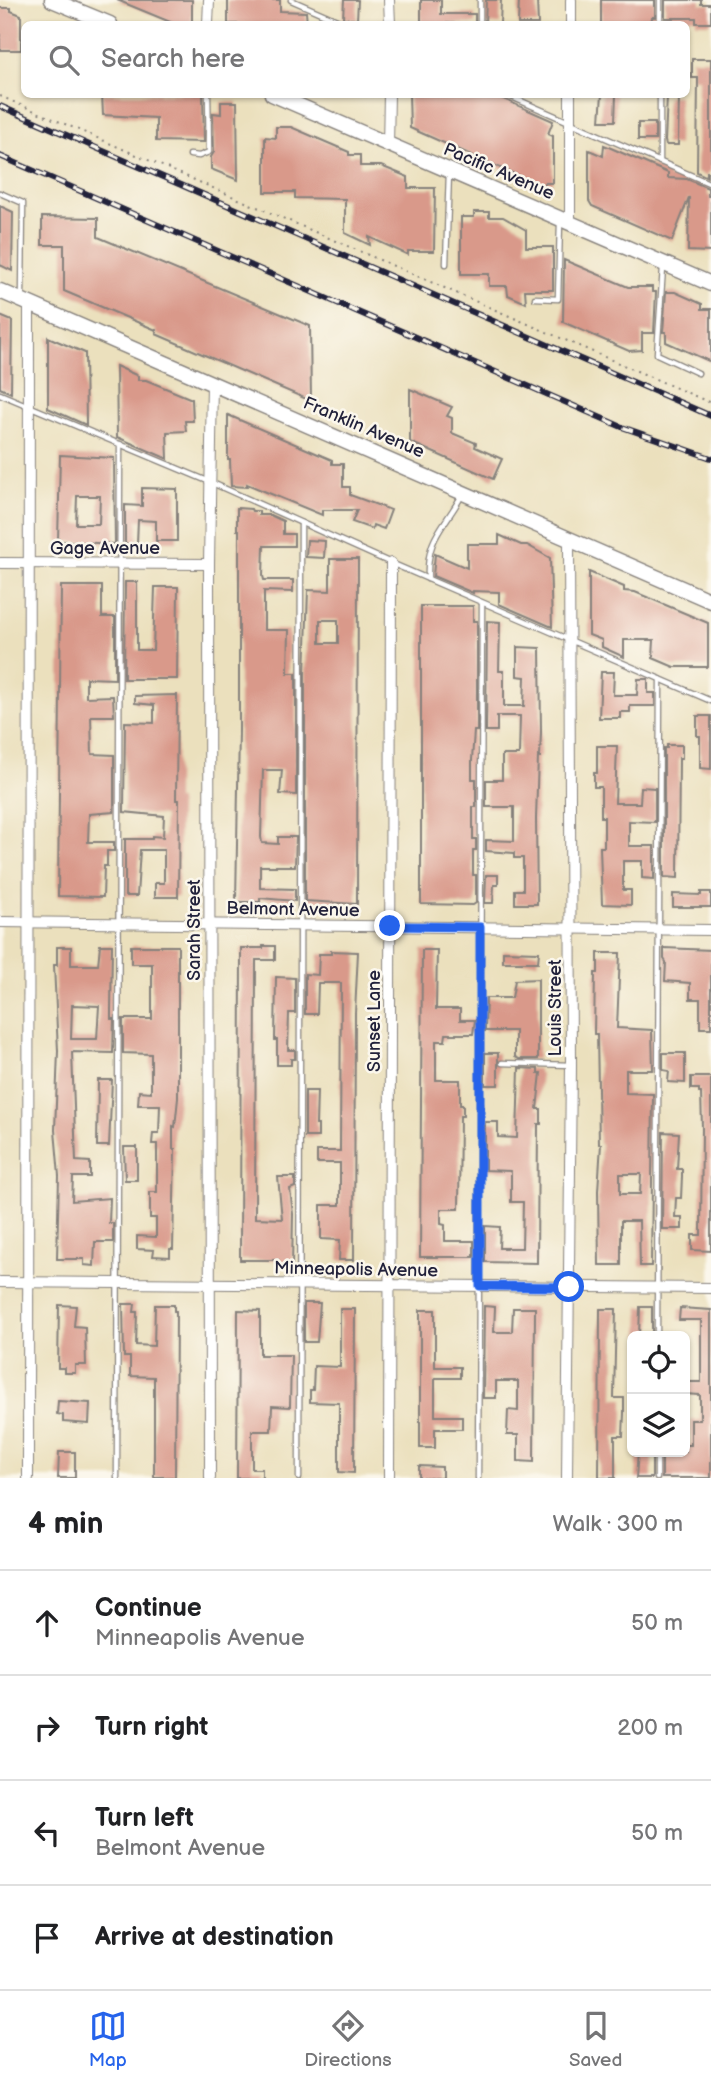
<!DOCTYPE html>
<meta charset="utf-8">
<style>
body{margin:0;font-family:"Balsamiq Sans",sans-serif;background:#f2f2f2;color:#202124}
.controls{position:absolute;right:21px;bottom:21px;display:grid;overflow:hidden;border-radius:10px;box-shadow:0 2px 5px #0004}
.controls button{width:63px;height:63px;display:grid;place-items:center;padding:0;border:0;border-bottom:2px solid #e0e0e0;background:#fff;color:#202124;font:35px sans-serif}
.stop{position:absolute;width:21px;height:21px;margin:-16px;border:5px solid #2563eb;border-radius:50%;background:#fff}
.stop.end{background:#2563eb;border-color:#fff;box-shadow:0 2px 7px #0008}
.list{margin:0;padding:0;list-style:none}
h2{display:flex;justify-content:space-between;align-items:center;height:91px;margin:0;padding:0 28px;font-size:30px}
h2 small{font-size:23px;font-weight:400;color:#757577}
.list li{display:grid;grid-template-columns:46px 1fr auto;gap:21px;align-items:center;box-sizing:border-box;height:105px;padding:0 28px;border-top:2px solid #e0e0e0}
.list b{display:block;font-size:26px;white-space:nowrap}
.list p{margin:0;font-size:23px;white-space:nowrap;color:#757577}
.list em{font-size:23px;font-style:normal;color:#757577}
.icon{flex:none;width:38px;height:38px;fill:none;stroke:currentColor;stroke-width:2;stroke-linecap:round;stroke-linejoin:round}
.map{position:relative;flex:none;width:711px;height:1478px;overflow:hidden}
.search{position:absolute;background:#fff;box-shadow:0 2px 5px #0004;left:21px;right:21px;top:21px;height:77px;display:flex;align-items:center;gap:18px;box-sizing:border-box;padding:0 24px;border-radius:10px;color:#757577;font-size:26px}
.sheet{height:511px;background:#fff}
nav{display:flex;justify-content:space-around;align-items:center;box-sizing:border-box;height:98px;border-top:2px solid #e0e0e0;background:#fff;font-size:19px;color:#757577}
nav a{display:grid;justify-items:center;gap:4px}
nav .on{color:#2563eb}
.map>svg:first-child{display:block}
.building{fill:#d9998a;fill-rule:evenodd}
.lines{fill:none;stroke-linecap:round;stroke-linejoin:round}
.lane-casing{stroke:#86817c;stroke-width:7}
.street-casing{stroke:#86817c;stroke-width:12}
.secondary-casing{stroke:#86817c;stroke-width:17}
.path{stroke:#86817c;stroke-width:2;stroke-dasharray:2 5;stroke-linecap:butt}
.lane{stroke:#fff;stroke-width:4.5}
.street{stroke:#fff;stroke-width:10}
.secondary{stroke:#fff;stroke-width:14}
.rail-casing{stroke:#22223b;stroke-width:6}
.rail{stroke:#fbf7ec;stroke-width:3.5;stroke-dasharray:10;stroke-linecap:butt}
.route{stroke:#2563eb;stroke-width:9}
.labels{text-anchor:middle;stroke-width:5;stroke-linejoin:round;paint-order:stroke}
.street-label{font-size:18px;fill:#22223b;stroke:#fbf7ec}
</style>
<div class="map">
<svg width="711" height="1478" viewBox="0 0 711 1478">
<rect width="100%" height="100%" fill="#fbf7ec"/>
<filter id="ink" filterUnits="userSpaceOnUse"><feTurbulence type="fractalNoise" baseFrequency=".0143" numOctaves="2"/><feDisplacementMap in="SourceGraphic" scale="14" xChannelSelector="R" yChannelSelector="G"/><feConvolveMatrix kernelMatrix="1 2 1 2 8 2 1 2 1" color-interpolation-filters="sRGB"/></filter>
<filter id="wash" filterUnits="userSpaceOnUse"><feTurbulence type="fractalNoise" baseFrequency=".00686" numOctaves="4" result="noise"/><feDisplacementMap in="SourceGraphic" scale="28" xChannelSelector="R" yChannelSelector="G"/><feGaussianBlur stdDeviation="1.57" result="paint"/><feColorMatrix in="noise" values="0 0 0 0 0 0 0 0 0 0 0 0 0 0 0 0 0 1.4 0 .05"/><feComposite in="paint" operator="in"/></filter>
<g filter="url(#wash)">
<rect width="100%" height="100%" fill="#ebe0bd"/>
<g id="blocks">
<g class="building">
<path d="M117 0H192V24H175Z"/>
<path d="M228 0H280V11L306 12 307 24H228Z"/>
<path d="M344 0H358L357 20 343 18Z"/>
<path d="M421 0H441V14H475V24L421 23Z"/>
<path d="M486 0H501L500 24H485Z"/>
<path d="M519 0H537L538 24H518Z"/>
<path d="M601 0H655V17H652L651 24H601Z"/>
<path d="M665 0H701V4H711V23H696V18H665Z"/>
<path d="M0 8H11V11L21 15V50H0Z"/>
<path d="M692 59H711V172H707V177L697 172 698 78H692Z"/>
<path d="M102 94H203L204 142 156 141V118L103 115Z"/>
<path d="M409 94H492L553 121 548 134 553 136V183H545L544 187 410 128Z"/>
<path d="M602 94H616L615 121H600Z"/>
<path d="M667 96H679L678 145H666L665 141Z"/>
<path d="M221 102H237L238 180 211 169V157L214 152 213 113 221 114Z"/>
<rect x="638" y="123" width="17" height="17"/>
<path d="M276 127H291L349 152V155H360V166H381L408 177V188H435L434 251H408V255L369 237 370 245 345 233V199L295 198V192H265V137L276 138Z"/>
<path d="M604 145 668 173V178L687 179 708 188V196H711V252L688 251 689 197 672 241 592 206 589 201V150L603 156Z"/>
<path d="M0 206 13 212 12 271 0 265Z"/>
<path d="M474 212H489V217H503L526 230V247H553V290H525L526 303 508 295 507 286H489V274H461V217H474Z"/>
<path d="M42 217 98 218V237L310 326 311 401 156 334V330L64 291V245H42Z"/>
<path d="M564 260 628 287H652V292H656L654 333H642V350L629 351 563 322Z"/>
<path d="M666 292H675L702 304V309H711V362L666 342V332H663Z"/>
<path d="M0 316 12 321 11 393 0 388Z"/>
<path d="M48 337 85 353 86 425 48 408Z"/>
<path d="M116 366 138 376V380H146L192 399 193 421H185L186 431 167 432 168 459 117 437Z"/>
<path d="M410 389 452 407 447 416 452 418V433L476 443 475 447 502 459 493 479 410 442Z"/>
<path d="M228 415 332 460V464H343V487H350V495L391 510 384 529 373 525 372 529 352 522 357 510H322V515L247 484V487L231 486 230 460H228Z"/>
<path d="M60 455 114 458 115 544 58 541ZM77 496H100L99 524H76Z"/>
<path d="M142 488 177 489V541H156V521L138 520 137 544H125V505L142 506Z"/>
<path d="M237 508 251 509 252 511H259V515H270L283 521V534H294V546H264L263 576 264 580H293V592L264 591V630H289L288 673H296V795L280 794 282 770H263L261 837 262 843 278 844V837H296L295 866H260V888L295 889V901L260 898V902H236L239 730V530H237Z"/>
<path d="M499 535 521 545H527L550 558 552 627 499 604V592L473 591V593L433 576 435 554 467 568V544H499Z"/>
<path d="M307 540 325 541 324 558 306 557Z"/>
<path d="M330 559H358L357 904 305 901V674L308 590 330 591ZM320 620H338V643H320Z"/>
<path d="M589 572 624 587V591L635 592 708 623V667H674L653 658 654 640H624V657L602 647V640L589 635Z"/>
<path d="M125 582H137V650H153L155 587H178L177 679H124Z"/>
<path d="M61 586H102V617H115V679L86 678V697L113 696 114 716H91L92 754 114 755V812L89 814 88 842H114V851H107V866H104L103 897 58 896Z"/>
<path d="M421 606H473V621H477V731H474L472 760V779H476V807H473V839H476V850H473V875H476V903L473 905 421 904Z"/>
<path d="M487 621 500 622 499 671H504V706H524L525 677 517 676V647L540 648 541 732 540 757 538 756 536 819 537 904H515V890H523V858H514V853L486 851V840L514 841V807H486V780H502V755H519L520 716H497V731H486Z"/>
<path d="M601 672H614L613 695H637L638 679H648V693H655V706H630V712H620V718H599Z"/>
<path d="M177 695 176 800H179L178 897H155V883H164V850H140L137 896H125V839H152V836L163 837 164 816 124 812 125 722 154 723V705L135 703V696Z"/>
<path d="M697 716H711V769L700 768V736H697Z"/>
<path d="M667 745H682V758H679L678 878 664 877V748H667Z"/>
<path d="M597 746H617L615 803H640L641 787 655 788V822L629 821V846H654V879L642 878V861H623V890H631V905L602 904 600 847H604V817H601V787H594V773H597Z"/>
<path d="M486 875H498V885H494L493 903H485Z"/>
<path d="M701 892H711V907H673V894L701 895Z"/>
<path d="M100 945H112L111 1010V1019H114L113 1053 72 1052 76 1161 90 1162V1177H73L72 1201 110 1198 109 1223H113V1242H95L94 1266 84 1265V1259H57L59 1176 55 1130 58 1051 54 965H57V947H71V965H98ZM72 1005 99 1006 97 1039H71Z"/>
<path d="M131 946H178V1098L175 1127 173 1126V1149H175L173 1249H170V1257L153 1256 154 1250 137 1249V1236L156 1237V1218H150V1192H157V1144H152L153 1133H159L160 1105H138L139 1091 151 1092V1054L123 1053V1019H152V964H131Z"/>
<path d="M263 946H275V960H256L255 1218 282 1219 278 1177H295V1187L290 1189 293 1214 292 1267 277 1266 278 1260H240L241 948H263Z"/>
<path d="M664 948 711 950V1028H700V999H690V983L665 981 666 962 664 959Z"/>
<path d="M422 950H437L436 1009H460V1020H475L473 1034H446L445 1041H436V1080H460V1105H463V1116H460L459 1209H441V1224L445 1225V1241H474V1257H420Z"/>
<path d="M331 951 358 952 355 1013 354 1260H339L340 1240 321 1239V1205H340V1163H317V1151H340L341 983H318L317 1014H305V974L318 975 319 954H331Z"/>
<path d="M503 951 539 952 538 962H503Z"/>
<path d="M598 953H620L617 1028 652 1030 653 1070H626V1093L653 1094 651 1266H640L639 1221H621V1265H599L598 1191 601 1144H599L597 1034H594L595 973H598ZM620 1174H641L640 1194H620Z"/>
<path d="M276 977 295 978V1013H289L288 1050H295V1059H291V1065H277V1040H275Z"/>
<path d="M538 979V1059H519L515 1057V1031H485L486 998H512L515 980Z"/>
<rect x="485" y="1053" width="13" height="32"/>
<path d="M663 1053H685V1083L668 1082 669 1071 663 1070Z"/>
<path d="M519 1068 538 1069V1073H541L537 1109H541V1124H538L537 1263 485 1262V1226L500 1227 499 1248H522L523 1202H511V1173L510 1171 485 1170V1122H498V1137L517 1138Z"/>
<path d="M691 1077H711V1251L692 1250V1235H701L702 1128 701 1093H699V1089H691Z"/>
<path d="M98 1080H112L109 1146H97Z"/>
<path d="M305 1091H317L316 1125H318V1137H305Z"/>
<path d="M663 1132 679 1133 677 1169H682V1176L681 1198H676L675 1217H682V1229H662Z"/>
<path d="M124 1147H137V1180H125Z"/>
<path d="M304 1303H320L317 1342H304Z"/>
<path d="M123 1304H135L134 1312H137L136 1345 154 1346 155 1305H174V1311H176L175 1477H154V1377L130 1376V1357H124Z"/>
<path d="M59 1305 76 1306 74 1326 85 1327 86 1365H75V1373H64V1368H58Z"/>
<path d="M484 1306 495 1307 494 1332H512L513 1308H535L534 1462 518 1461V1435H507L508 1410 518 1411V1381H496V1398H483Z"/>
<path d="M640 1307H652V1336H639Z"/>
<path d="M680 1308 711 1310V1478H662V1453L685 1452V1445H691V1420H700V1395L685 1394V1382H701V1320H679Z"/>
<path d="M340 1309H355L354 1473 339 1472V1403L310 1402V1390H313L314 1366 340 1367Z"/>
<path d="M600 1309H616L614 1398H624V1413L623 1436H615V1478H599Z"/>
<path d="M238 1310 260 1311V1355H291L290 1407 272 1406 271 1431H252V1469H262V1478H237Z"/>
<path d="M420 1310H435V1367H460V1378H435V1416H462V1429H435V1448H420Z"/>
<path d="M58 1401 90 1403 89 1424 63 1422V1415L57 1414Z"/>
<path d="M59 1452H75V1478H58Z"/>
<path d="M638 1452H652V1478H636Z"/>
<path d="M419 1466 442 1467V1478H419Z"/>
</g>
</g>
</g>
<g filter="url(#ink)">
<use href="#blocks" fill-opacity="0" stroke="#86817c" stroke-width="2"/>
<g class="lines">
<defs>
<g id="lane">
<path d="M291 0 346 24"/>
<path d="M660 0V24"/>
<path d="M480 24V0"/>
<path d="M505 94 711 184"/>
<path d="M660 94V162"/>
<path d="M190 155 199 156 209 152 208 94"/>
<path d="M0 193 23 203 22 296"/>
<path d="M446 264 449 172"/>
<path d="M663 268 657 354 698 373"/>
<path d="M535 298 558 299 560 222"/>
<path d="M0 394 210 482 391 563 711 701"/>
<path d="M428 579C426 537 444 528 462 495"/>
<path d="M502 1063 571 1065"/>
<path d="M657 1336 660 679"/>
<path d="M117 1478 120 444"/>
<path d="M299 1478 301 523"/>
<path d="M478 1478 482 603"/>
<path d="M657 1478V1452"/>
</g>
<g id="street">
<path d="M389 0 390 24"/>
<path d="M208 24 209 0"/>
<path d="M571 24V0"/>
<path d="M388 146 389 94"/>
<path d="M570 221V94"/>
<path d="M0 563 209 564"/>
<path d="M0 922 711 930"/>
<path d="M0 1282 711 1288"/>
<path d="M28 1478 29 303"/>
<path d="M210 1478 209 564 212 382"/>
<path d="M389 1478 391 563"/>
<path d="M567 1478 571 1065 569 538"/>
</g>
<g id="secondary">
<path d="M52 0 110 24"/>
<path d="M272 94 711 284"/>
<path d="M0 291 711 601"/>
</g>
</defs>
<use href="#lane" class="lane-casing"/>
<use href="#street" class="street-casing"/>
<use href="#secondary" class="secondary-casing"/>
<path class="path" d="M0 96 711 403"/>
<use href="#lane" class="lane"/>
<use href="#street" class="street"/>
<use href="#secondary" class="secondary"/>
<defs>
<g id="rail">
<path d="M0 106 711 416"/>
<path d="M0 156 622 427 711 458"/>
</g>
</defs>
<use href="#rail" class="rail-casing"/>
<use href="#rail" class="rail"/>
</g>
</g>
<g class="lines" filter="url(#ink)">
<path class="route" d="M390 926 480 927V1286L569 1287"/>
</g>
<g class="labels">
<g class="street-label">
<text transform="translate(499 171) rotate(23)" y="6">Pacific Avenue</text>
<text transform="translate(364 427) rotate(23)" y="6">Franklin Avenue</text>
<text x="105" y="554">Gage Avenue</text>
<text transform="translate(293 909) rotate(1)" y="6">Belmont Avenue</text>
<text transform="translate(194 930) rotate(-90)" y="6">Sarah Street</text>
<text transform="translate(555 1008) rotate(-90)" y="6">Louis Street</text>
<text transform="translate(374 1021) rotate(-90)" y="6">Sunset Lane</text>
<text transform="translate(356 1269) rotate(1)" y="6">Minneapolis Avenue</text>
</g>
</g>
</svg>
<div class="controls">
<button><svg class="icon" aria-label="locate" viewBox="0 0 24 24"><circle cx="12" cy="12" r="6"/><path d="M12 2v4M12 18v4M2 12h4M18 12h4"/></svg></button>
<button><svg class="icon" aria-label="layers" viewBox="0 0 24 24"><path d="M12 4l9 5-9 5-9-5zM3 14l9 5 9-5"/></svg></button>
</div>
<div class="stop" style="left:569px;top:1287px"></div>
<div class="stop end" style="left:390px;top:926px"></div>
<div class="search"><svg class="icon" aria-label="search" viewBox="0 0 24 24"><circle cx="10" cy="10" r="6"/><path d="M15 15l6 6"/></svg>Search here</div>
</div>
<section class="sheet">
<h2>4 min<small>Walk · 300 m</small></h2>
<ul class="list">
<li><svg class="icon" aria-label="ahead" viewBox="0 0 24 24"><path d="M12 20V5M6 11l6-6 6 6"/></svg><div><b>Continue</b><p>Minneapolis Avenue</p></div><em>50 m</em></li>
<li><svg class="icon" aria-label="right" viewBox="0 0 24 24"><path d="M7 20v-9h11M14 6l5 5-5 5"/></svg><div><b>Turn right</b></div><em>200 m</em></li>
<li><svg class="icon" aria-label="left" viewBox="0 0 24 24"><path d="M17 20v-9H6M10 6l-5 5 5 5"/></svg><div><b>Turn left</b><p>Belmont Avenue</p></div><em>50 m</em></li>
<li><svg class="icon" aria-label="arrive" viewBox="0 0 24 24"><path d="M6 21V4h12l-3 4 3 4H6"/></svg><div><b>Arrive at destination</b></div></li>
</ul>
</section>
<nav>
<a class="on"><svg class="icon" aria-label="map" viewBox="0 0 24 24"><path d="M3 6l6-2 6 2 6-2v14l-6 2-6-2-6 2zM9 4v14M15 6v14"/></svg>Map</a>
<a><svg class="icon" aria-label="directions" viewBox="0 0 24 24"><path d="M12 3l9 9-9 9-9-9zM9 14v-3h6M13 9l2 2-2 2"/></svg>Directions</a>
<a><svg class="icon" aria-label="saved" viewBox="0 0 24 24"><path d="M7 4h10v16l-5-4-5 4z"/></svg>Saved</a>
</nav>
